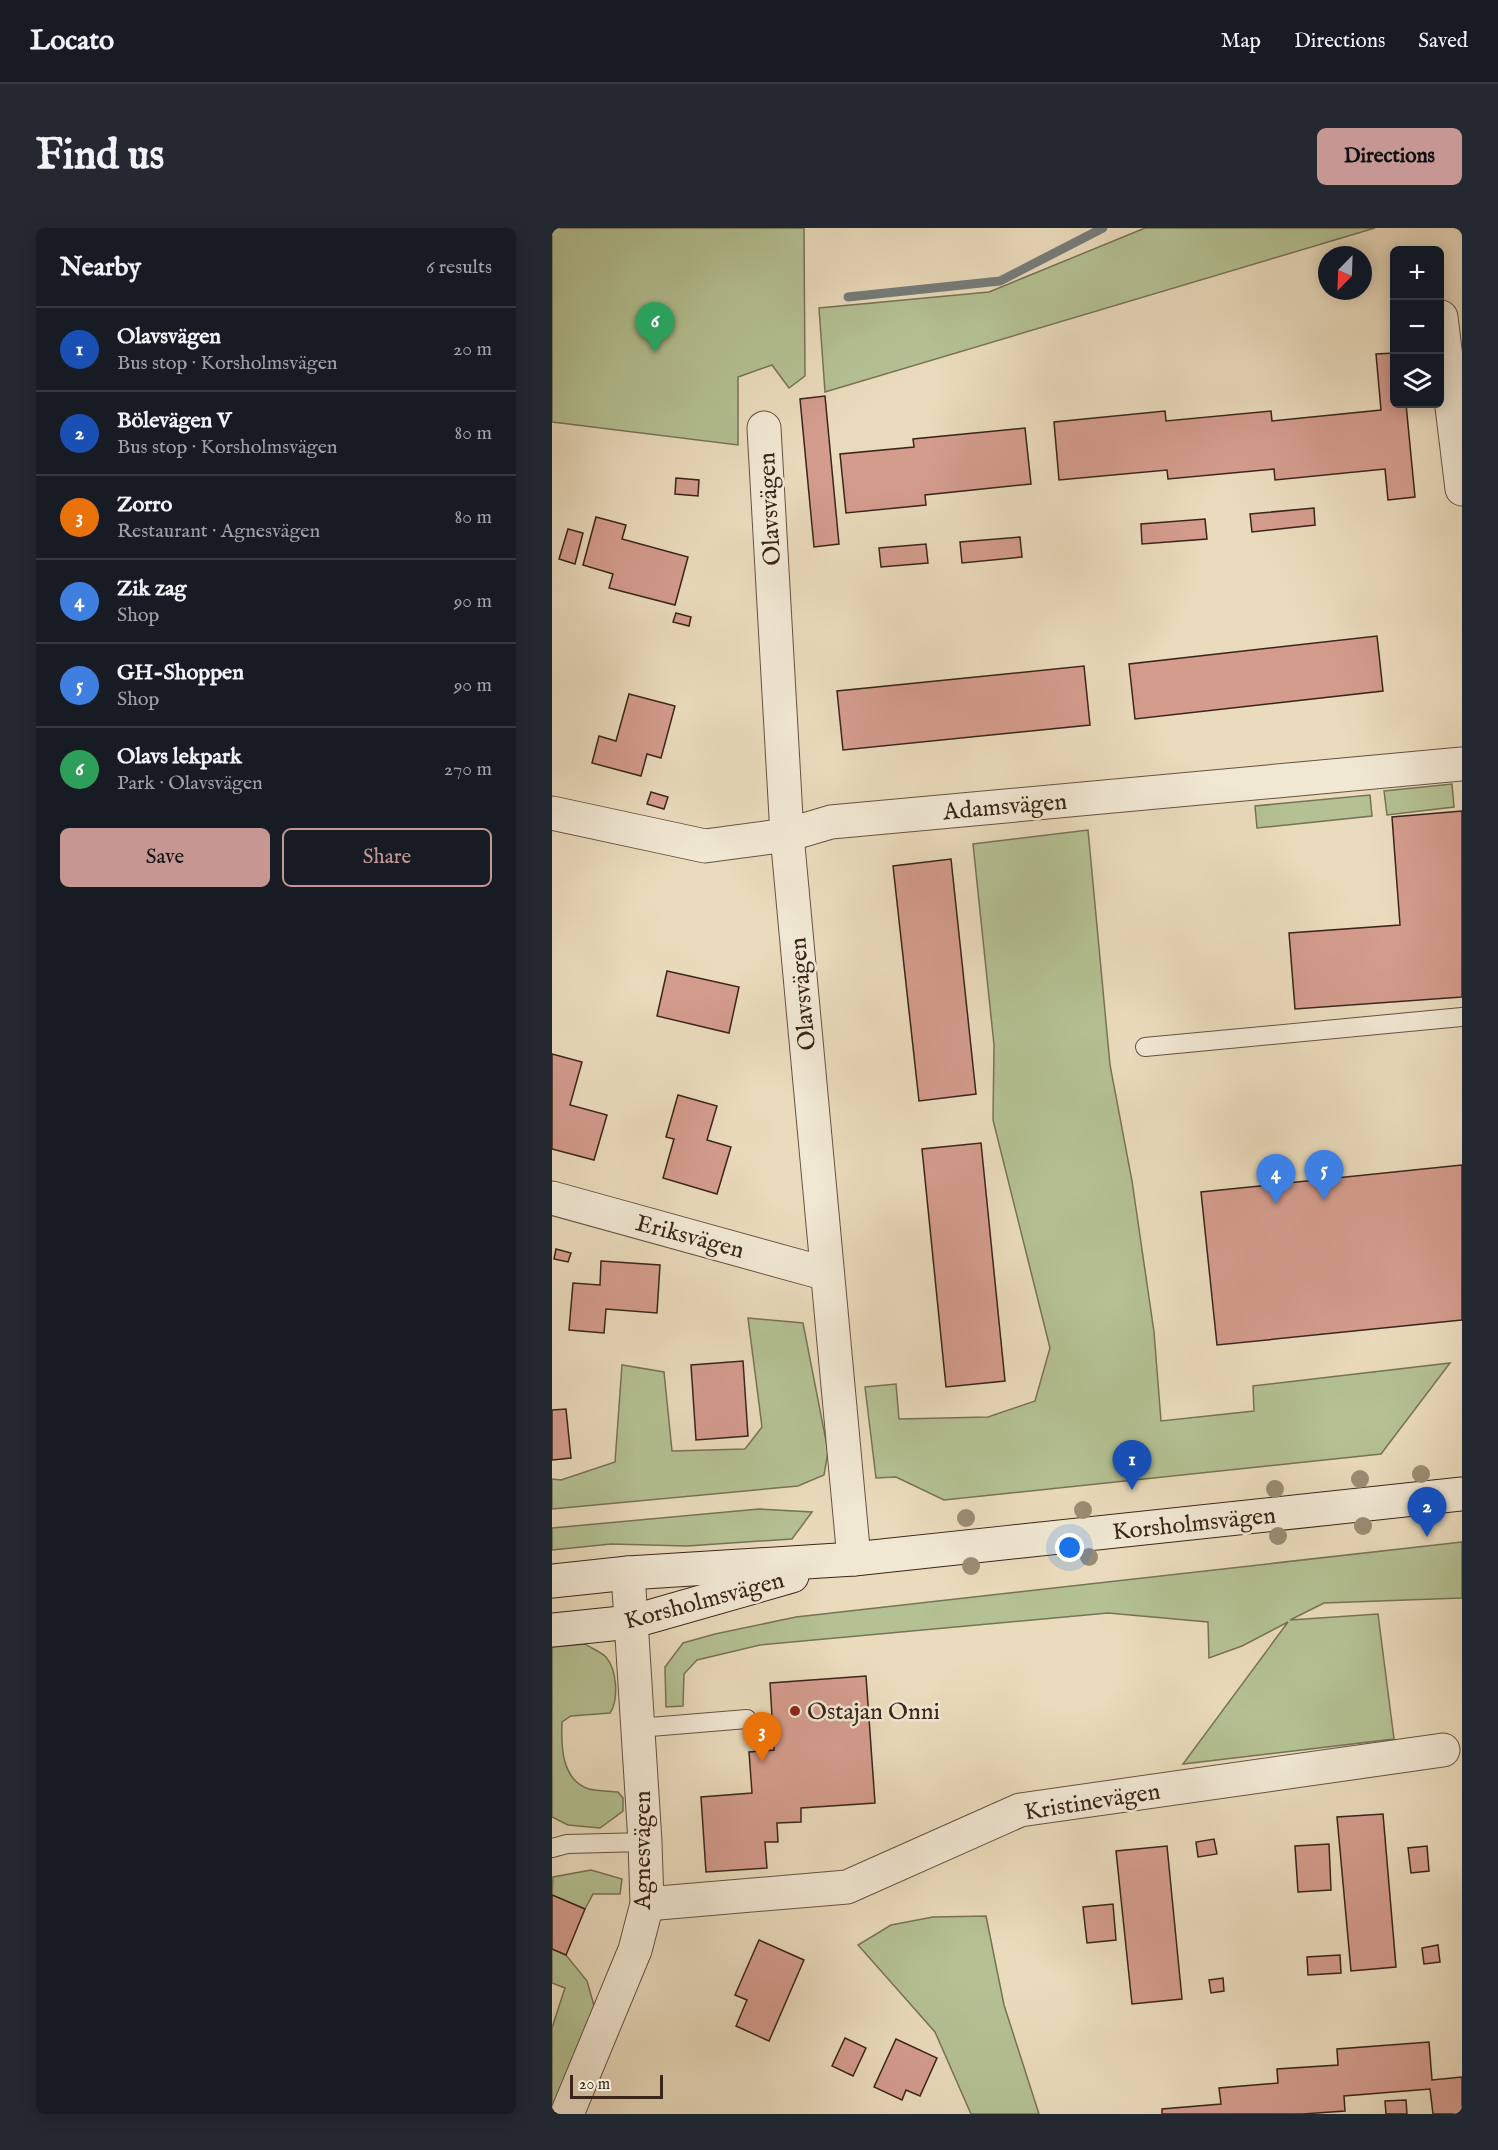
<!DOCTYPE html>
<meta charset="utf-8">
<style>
body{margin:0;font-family:"IM FELL English",serif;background:#242831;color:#f1f3f6}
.controls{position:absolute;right:18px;top:18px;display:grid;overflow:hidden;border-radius:9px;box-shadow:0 3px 15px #0003}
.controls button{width:54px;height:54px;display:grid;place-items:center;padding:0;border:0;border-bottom:2px solid #363941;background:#171b24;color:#f1f3f6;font:30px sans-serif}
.compass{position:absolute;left:766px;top:18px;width:54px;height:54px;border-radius:50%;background:#171b24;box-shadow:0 3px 15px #0003;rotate:203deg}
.scale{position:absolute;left:18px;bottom:15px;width:93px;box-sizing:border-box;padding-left:6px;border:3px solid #3a251a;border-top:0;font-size:16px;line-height:21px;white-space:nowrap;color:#3a251a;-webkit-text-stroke:4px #f1e8d3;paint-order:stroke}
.you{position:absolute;left:518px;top:1320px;width:21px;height:21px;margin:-15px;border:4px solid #fff;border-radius:50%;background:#1a73e8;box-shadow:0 0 0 9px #1a73e833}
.badge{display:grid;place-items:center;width:39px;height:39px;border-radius:50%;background:#c59692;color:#fff;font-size:20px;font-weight:700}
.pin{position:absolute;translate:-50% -50px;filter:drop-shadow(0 2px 3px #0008)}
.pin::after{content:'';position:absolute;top:32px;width:21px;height:18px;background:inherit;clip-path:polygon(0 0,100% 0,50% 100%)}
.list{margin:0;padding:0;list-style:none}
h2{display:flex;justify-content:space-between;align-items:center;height:78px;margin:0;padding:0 24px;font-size:26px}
h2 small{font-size:20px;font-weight:400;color:#9ea1a6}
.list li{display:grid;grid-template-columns:39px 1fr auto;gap:18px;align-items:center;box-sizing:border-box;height:84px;padding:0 24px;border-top:2px solid #363941}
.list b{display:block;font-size:22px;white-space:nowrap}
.list p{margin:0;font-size:20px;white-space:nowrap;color:#9ea1a6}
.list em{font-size:20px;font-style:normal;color:#9ea1a6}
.actions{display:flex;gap:12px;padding:18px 24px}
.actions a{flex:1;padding:14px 0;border:2px solid #c59692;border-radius:9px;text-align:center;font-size:21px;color:#c59692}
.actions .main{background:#c59692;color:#111}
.icon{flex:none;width:33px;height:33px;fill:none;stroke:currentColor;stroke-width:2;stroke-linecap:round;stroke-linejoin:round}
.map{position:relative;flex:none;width:910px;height:1886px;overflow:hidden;border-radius:9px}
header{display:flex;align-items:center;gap:36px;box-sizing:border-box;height:84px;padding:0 30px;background:#171b24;border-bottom:2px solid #363941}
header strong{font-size:28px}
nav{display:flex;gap:33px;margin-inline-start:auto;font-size:21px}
.intro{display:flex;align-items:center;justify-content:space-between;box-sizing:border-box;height:144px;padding:0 36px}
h1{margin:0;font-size:42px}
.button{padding:15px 27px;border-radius:9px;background:#c59692;color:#111;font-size:21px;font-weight:700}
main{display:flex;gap:36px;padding:0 36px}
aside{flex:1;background:#171b24;border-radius:9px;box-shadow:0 3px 15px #0003}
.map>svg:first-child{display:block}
.green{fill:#b4c193;stroke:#777356;stroke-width:1.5}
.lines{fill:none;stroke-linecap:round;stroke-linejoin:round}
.stream{stroke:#757d7b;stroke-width:9}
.building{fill:#d49c8d;stroke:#3a251a;stroke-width:1.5}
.lane-casing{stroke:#665242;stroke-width:20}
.street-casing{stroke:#665242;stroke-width:35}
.secondary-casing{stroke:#3a251a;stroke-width:35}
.lane{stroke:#f1e8d3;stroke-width:18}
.street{stroke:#f1e8d3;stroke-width:33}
.secondary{stroke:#f1e8d3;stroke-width:33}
.tree{fill:#9a8c73}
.poi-dot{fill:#8f2418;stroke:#f1e8d3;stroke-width:2}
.labels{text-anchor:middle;stroke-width:5;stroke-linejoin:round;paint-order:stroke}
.street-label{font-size:24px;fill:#3a251a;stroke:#f1e8d3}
.poi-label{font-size:24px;fill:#3a251a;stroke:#f1e8d3;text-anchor:start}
</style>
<header>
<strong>Locato</strong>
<nav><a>Map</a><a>Directions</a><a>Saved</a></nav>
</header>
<div class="intro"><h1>Find us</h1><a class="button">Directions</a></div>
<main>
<aside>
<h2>Nearby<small>6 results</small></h2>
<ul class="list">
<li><span class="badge" style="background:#1a4fb4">1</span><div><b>Olavsvägen</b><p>Bus stop · Korsholmsvägen</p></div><em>20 m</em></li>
<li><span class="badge" style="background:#1a4fb4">2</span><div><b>Bölevägen V</b><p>Bus stop · Korsholmsvägen</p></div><em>80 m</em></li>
<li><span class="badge" style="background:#e8710a">3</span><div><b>Zorro</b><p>Restaurant · Agnesvägen</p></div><em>80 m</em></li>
<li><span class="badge" style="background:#3f7fe0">4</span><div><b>Zik zag</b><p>Shop</p></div><em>90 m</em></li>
<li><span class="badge" style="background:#3f7fe0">5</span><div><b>GH-Shoppen</b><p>Shop</p></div><em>90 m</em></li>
<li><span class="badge" style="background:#2e9e5b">6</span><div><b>Olavs lekpark</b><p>Park · Olavsvägen</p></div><em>270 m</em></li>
</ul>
<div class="actions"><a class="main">Save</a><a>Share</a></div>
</aside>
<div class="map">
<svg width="910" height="1886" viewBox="0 0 910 1886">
<rect width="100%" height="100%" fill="#eadbbc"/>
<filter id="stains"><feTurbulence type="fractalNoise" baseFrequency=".00333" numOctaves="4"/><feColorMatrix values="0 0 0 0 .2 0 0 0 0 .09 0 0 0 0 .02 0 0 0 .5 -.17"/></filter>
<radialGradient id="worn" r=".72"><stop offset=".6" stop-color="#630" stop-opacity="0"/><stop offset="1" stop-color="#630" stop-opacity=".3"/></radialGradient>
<g class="green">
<path d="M0 0H252L253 148 237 160 220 137 186 149V217L0 194Z"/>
<path d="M593 0H823L273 164 267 80 437 64Z"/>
<path d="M900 556 902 579 835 587 832 563Z"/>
<path d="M818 567 820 588 705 600 703 578Z"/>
<path d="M536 602 558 837 580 953 602 1104 609 1193 702 1183 701 1158 898 1135 829 1226 392 1272 344 1249 324 1250 313 1159 344 1156 347 1191 436 1189 483 1173 498 1120 441 892 442 817 421 616Z"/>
<path d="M196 1090 251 1095 276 1223 272 1247 246 1258 0 1281V1251L9 1252 63 1234 70 1137 112 1144 120 1223 193 1221 210 1199Z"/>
<path d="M207 1281 260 1284 240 1311 135 1318 59 1316 0 1322V1300Z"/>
<path d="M910 1314V1370L772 1375 738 1392 826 1386 842 1511 631 1536 736 1394 690 1418 657 1430 656 1394 556 1385 208 1417 145 1432 132 1446 131 1478 114 1479 113 1439 131 1415 163 1406 244 1389Z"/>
<path d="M33 1416C39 1420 49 1424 54 1429 65 1442 67 1472 58 1485L19 1488 10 1494C9 1517 9 1552 37 1561 45 1563 57 1563 66 1564L71 1570V1583L48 1600 16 1597 0 1589V1419Z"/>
<path d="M39 1642 70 1651 68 1666H41L33 1681 0 1667 1 1649Z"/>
<path d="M434 1688 452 1777 487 1886H419L383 1804 306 1717 339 1697 381 1689Z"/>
<path d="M0 1721 14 1727 35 1753 43 1781 0 1881V1800L13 1760 0 1755Z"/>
</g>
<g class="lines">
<path class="stream" d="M296 69 448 53 551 0"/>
</g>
<g class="building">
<path d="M842 125V176H854L863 269 836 272 833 241 723 252 722 241 616 251 615 242 507 252 502 194 613 183 614 193 719 183 720 193 829 182 824 126Z"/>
<path d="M273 168 287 316 262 319 248 171Z"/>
<path d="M473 200 479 256 373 267 374 277 294 285 288 226 362 219 361 211Z"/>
<path d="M124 250 147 252 146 268 123 266Z"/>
<path d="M762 280 763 297 700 304 698 286Z"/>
<path d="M44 289 74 297 70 311 136 329 123 377 57 360 61 346 31 337Z"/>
<path d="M653 291 655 311 590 316 589 296Z"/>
<path d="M16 301 31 305 23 336 7 331Z"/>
<path d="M468 309 470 329 410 335 408 314Z"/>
<path d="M374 316 376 335 329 339 327 320Z"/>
<path d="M124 385 139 389 137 398 121 394Z"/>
<path d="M825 408 831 463 583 491 577 436Z"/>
<path d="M532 438 538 497 291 522 285 463Z"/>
<path d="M77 466 123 478 109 530 95 526 89 548 40 535 47 508 64 513Z"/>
<path d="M99 564 116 569 112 581 95 576Z"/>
<path d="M910 583V769L743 781 737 705 848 697 840 589Z"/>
<path d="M399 631 424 866 367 873 341 638Z"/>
<path d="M115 743 187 759 177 805 105 788Z"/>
<path d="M0 826 30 834 18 877 55 887 42 932 0 921Z"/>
<path d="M126 867 165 878 155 912 179 919 165 966 111 950 122 911 114 909Z"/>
<path d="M429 915 453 1153 394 1159 370 921Z"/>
<path d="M910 937V1092L665 1117 649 964Z"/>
<path d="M4 1021 19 1025 16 1034 2 1031Z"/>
<path d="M49 1033 108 1037 105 1085 54 1081 52 1105 17 1102 21 1055 48 1057Z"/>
<path d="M191 1133 196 1208 144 1212 139 1137Z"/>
<path d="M14 1181 19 1230 0 1232V1182Z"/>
<path d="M314 1448 323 1575 249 1580V1594L225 1595 226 1614H213L215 1640 154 1644 149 1569 200 1565 197 1524 222 1522 218 1455Z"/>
<path d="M831 1586 844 1739 799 1743 785 1589Z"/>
<path d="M662 1611 665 1626 646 1629 644 1614Z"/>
<path d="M777 1616 779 1662 746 1664 743 1618Z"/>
<path d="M615 1618 630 1771 580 1776 564 1623Z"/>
<path d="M875 1618 877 1643 859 1645 856 1620Z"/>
<path d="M0 1667 33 1681 14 1727 0 1721Z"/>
<path d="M561 1676 564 1712 535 1715 531 1679Z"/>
<path d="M207 1712 252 1732 217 1813 184 1798 195 1772 183 1767Z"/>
<path d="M886 1717 888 1734 872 1736 870 1720Z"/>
<path d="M788 1727 789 1745 756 1747 755 1729Z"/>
<path d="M671 1750 672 1763 659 1765 657 1752Z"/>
<path d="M293 1810 314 1820 301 1848 280 1838Z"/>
<path d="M344 1811 385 1830 368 1868 354 1862 350 1872 322 1859Z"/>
<path d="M877 1814 880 1852 910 1849V1886H881L878 1861 792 1868 793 1883 751 1886H610V1881L669 1876 667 1860 726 1855 725 1841 786 1837 785 1821Z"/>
<path d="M854 1872 855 1886H834L833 1873Z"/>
</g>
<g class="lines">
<defs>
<g id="lane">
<path d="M593 819 910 789"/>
<path d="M86 1500 195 1491"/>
<path d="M0 1620 15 1616 93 1614"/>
</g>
<g id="street">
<path d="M889 89 910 261"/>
<path d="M212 200 235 607 302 1331"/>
<path d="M0 585 153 618 235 607 279 594 910 536"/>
<path d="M0 970 275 1046"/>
<path d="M95 1676 295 1659 468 1582 891 1522"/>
<path d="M15 1886 83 1722 95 1676 93 1614 76 1345"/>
</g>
<g id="secondary">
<path d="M0 1353 76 1345 302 1331 910 1266"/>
<path d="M0 1402 79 1394 240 1348"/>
</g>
</defs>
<use href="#lane" class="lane-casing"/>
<use href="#street" class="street-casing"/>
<use href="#secondary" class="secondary-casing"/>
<use href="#lane" class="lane"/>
<use href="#street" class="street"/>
<use href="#secondary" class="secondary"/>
</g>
<g class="tree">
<circle cx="869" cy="1246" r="9"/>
<circle cx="808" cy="1251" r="9"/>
<circle cx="723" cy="1261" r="9"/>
<circle cx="531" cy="1282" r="9"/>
<circle cx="414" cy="1290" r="9"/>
<circle cx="811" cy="1298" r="9"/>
<circle cx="726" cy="1308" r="9"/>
<circle cx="537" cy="1329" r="9"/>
<circle cx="419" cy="1338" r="9"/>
</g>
<circle class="poi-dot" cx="243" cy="1483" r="6"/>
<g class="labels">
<g class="street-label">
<text transform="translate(217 281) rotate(-93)" y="8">Olavsvägen</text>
<text transform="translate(453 578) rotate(-5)" y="8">Adamsvägen</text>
<text transform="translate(250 766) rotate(-95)" y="8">Olavsvägen</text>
<text transform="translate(138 1008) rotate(15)" y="8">Eriksvägen</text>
<text transform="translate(642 1295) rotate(-6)" y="8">Korsholmsvägen</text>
<text transform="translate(152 1372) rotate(-15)" y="8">Korsholmsvägen</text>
<text transform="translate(540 1573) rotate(-9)" y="8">Kristinevägen</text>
<text transform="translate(90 1622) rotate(-90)" y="8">Agnesvägen</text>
</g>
<g class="poi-label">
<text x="255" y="1491">Ostajan Onni</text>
</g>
</g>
<rect width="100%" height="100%" filter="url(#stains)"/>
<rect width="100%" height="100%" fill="url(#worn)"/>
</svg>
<div class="controls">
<button>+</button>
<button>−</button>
<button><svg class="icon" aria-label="layers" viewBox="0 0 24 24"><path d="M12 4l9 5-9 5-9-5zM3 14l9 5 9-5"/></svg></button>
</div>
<svg class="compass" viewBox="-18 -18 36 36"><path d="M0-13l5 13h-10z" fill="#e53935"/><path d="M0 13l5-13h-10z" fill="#9ea1a6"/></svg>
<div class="scale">20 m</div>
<div class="you"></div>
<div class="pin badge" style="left:580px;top:1262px;background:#1a4fb4">1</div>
<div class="pin badge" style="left:875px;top:1309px;background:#1a4fb4">2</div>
<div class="pin badge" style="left:210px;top:1534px;background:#e8710a">3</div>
<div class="pin badge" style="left:724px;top:976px;background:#3f7fe0">4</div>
<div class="pin badge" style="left:772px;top:972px;background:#3f7fe0">5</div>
<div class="pin badge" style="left:103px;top:124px;background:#2e9e5b">6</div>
</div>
</main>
